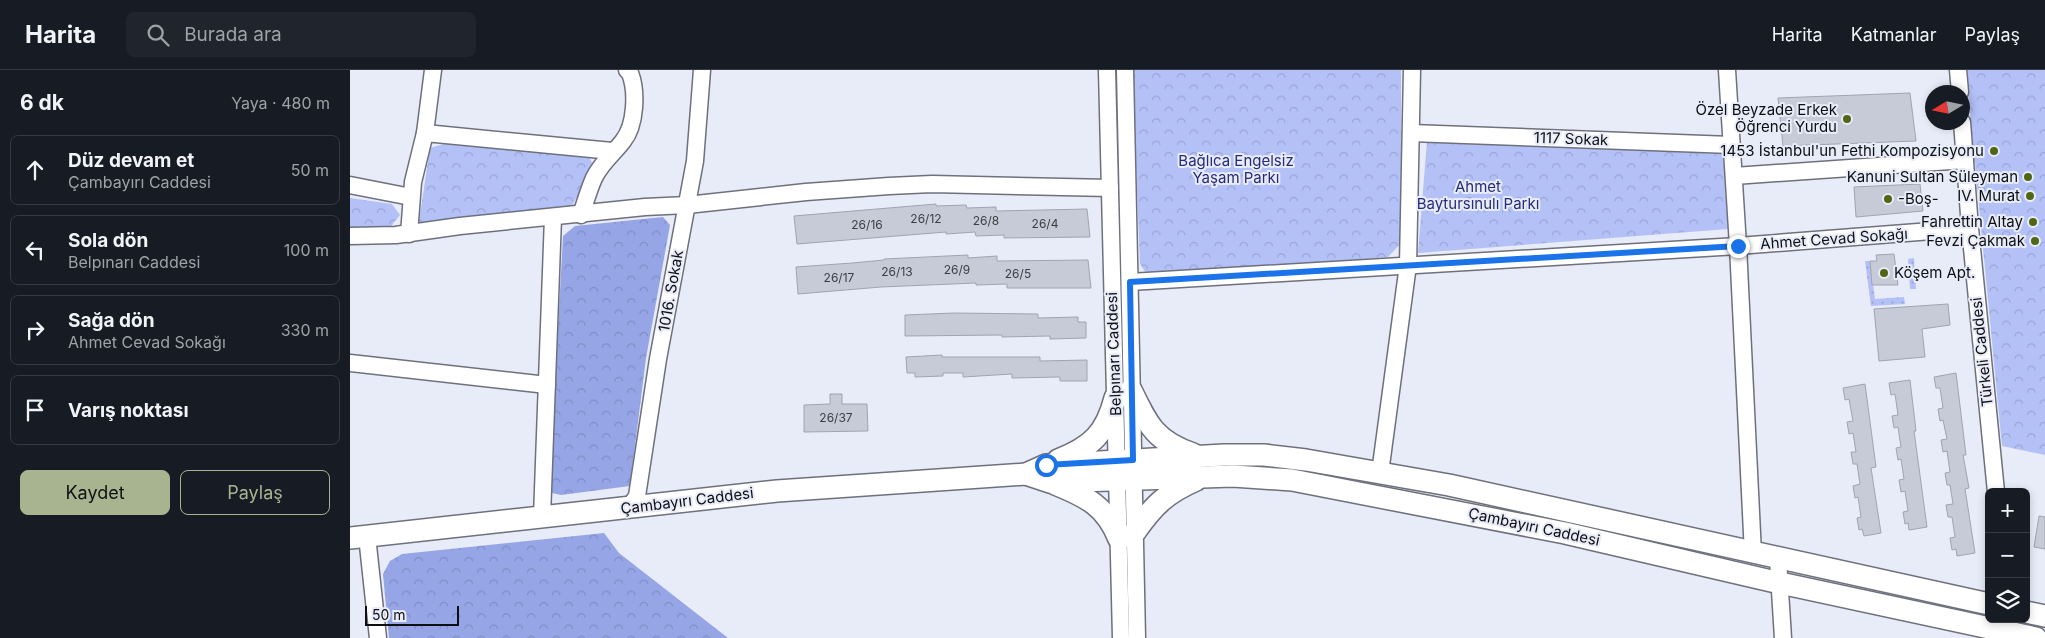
<!DOCTYPE html>
<html lang="tr">
<meta charset="utf-8">
<style>
body{margin:0;font-family:Inter,sans-serif;background:#20242c;color:#f1f3f6}
.controls{position:absolute;right:15px;bottom:15px;display:grid;overflow:hidden;border-radius:8px;box-shadow:0 2px 8px #0003}
.controls button{width:45px;height:45px;display:grid;place-items:center;padding:0;border:0;border-bottom:1px solid #363941;background:#171b24;color:#f1f3f6;font:25px sans-serif}
.compass{position:absolute;left:1575px;top:15px;width:45px;height:45px;border-radius:50%;background:#171b24;box-shadow:0 2px 8px #0003;rotate:260deg}
.scale{position:absolute;left:15px;bottom:12px;width:94px;box-sizing:border-box;padding-left:5px;border:2px solid #0e0f13;border-top:0;font-size:14px;line-height:18px;white-space:nowrap;color:#0e0f13;-webkit-text-stroke:4px #e8ebf8;paint-order:stroke}
.stop{position:absolute;width:15px;height:15px;margin:-11px;border:4px solid #1a73e8;border-radius:50%;background:#fff}
.stop.end{background:#1a73e8;border-color:#fff;box-shadow:0 1px 5px #0008}
.list{margin:0;padding:0;list-style:none}
h2{display:flex;justify-content:space-between;align-items:center;height:65px;margin:0;padding:0 20px;font-size:21px}
h2 small{font-size:16px;font-weight:400;color:#9ea1a6}
.list li{display:grid;grid-template-columns:32px 1fr auto;gap:15px;align-items:center;box-sizing:border-box;height:70px;margin:0 10px 10px;padding:0 10px;border:1px solid #363941;border-radius:8px}
.list b{display:block;font-size:19px;white-space:nowrap}
.list p{margin:0;font-size:16px;white-space:nowrap;color:#9ea1a6}
.list em{font-size:16px;font-style:normal;color:#9ea1a6}
.actions{display:flex;gap:10px;padding:15px 20px}
.actions a{flex:1;padding:11px 0;border:1px solid #a8b490;border-radius:8px;text-align:center;font-size:18px;color:#a8b490}
.actions .main{background:#a8b490;color:#111}
.icon{flex:none;width:28px;height:28px;fill:none;stroke:currentColor;stroke-width:2;stroke-linecap:round;stroke-linejoin:round}
.map{position:relative;flex:none;width:1695px;height:568px;overflow:hidden}
header{display:flex;align-items:center;gap:30px;box-sizing:border-box;height:70px;padding:0 25px;background:#171b24;border-bottom:1px solid #363941}
header strong{font-size:24px}
nav{display:flex;gap:28px;margin-inline-start:auto;font-size:18px}
.search{width:350px;height:45px;background:#20242c;display:flex;align-items:center;gap:12px;box-sizing:border-box;padding:0 18px;border-radius:8px;color:#9ea1a6;font-size:19px}
main{display:flex}
aside{flex:1;background:#171b24}
.map>svg:first-child{display:block}
.grass{fill:url(#grass-dots)}
.forest{fill:url(#forest-crowns)}
.park{fill:url(#park-crowns)}
.building{fill:#c7cad7;stroke:#a1a4b0}
.lines{fill:none;stroke-linecap:round;stroke-linejoin:round}
.minor-casing{stroke:#6e717c;stroke-width:19}
.major-casing{stroke:#6e717c;stroke-width:24}
.minor{stroke:#fff;stroke-width:16}
.major{stroke:#fff;stroke-width:21}
.route{stroke:#1a73e8;stroke-width:6}
.poi-dot{fill:#4f6614;stroke:#e8ebf8;stroke-width:2}
.labels{text-anchor:middle;stroke-width:4;stroke-linejoin:round;paint-order:stroke}
.number-label{font-size:12px;fill:#3c3e44}
.poi-label{font-size:15px;fill:#0e0f13;stroke:#e8ebf8;text-anchor:end}
.street-label{font-size:15px;fill:#0e0f13;stroke:#e8ebf8}
.park-label{font-size:15px;fill:#272c78;stroke:#e8ebf8}
</style>
<header>
<strong>Harita</strong>
<div class="search"><svg class="icon" aria-label="search" viewBox="0 0 24 24"><circle cx="10" cy="10" r="6"/><path d="M15 15l6 6"/></svg>Burada ara</div>
<nav><a>Harita</a><a>Katmanlar</a><a>Paylaş</a></nav>
</header>
<main>
<aside>
<h2>6 dk<small>Yaya · 480 m</small></h2>
<ul class="list">
<li><svg class="icon" aria-label="ahead" viewBox="0 0 24 24"><path d="M12 20V5M6 11l6-6 6 6"/></svg><div><b>Düz devam et</b><p>Çambayırı Caddesi</p></div><em>50 m</em></li>
<li><svg class="icon" aria-label="left" viewBox="0 0 24 24"><path d="M17 20v-9H6M10 6l-5 5 5 5"/></svg><div><b>Sola dön</b><p>Belpınarı Caddesi</p></div><em>100 m</em></li>
<li><svg class="icon" aria-label="right" viewBox="0 0 24 24"><path d="M7 20v-9h11M14 6l5 5-5 5"/></svg><div><b>Sağa dön</b><p>Ahmet Cevad Sokağı</p></div><em>330 m</em></li>
<li><svg class="icon" aria-label="arrive" viewBox="0 0 24 24"><path d="M6 21V4h12l-3 4 3 4H6"/></svg><div><b>Varış noktası</b></div></li>
</ul>
<div class="actions"><a class="main">Kaydet</a><a>Paylaş</a></div>
</aside>
<div class="map">
<svg width="1695" height="568" viewBox="0 0 1695 568">
<defs>
<pattern id="grass-dots" width="8" height="8" patternUnits="userSpaceOnUse" patternTransform="scale(1.25)"><rect width="8" height="8" fill="#b4c1f7"/><path d="M2 2h.1M6 6h.1" fill="none" stroke="#9aa5d3" stroke-width="1.8" stroke-linecap="round"/></pattern>
<pattern id="forest-crowns" width="20" height="18" patternUnits="userSpaceOnUse" patternTransform="scale(1.25)"><rect width="20" height="18" fill="#96a5e6"/><path d="M2 6a3 3 0 1 1 6 0M12 15a3 3 0 1 1 6 0" fill="none" stroke="#808dc4"/></pattern>
<pattern id="park-crowns" width="20" height="18" patternUnits="userSpaceOnUse" patternTransform="scale(1.25)"><rect width="20" height="18" fill="#b4c1f7"/><path d="M2 6a3 3 0 1 1 6 0M12 15a3 3 0 1 1 6 0" fill="none" stroke="#9aa5d3"/></pattern>
</defs>
<rect width="100%" height="100%" fill="#e8ebf8"/>
<g class="grass">
<path d="M1564 188 1566 219H1560L1558 189Z"/>
<path d="M1515 191H1520L1525 229 1554 227 1555 234 1521 236Z"/>
</g>
<g class="forest">
<path d="M313 147 320 155 296 288 280 416 211 425 202 423 201 386 213 166 225 156Z"/>
<path d="M254 463 269 483 378 568H39L33 504 40 491 52 484Z"/>
</g>
<g class="park">
<path d="M782 0H1051V173L1038 187 798 206 790 194Z"/>
<path d="M1616 0H1695V385L1652 376Z"/>
<path d="M1077 71 1373 84 1378 159 1068 183Z"/>
<path d="M97 73 238 85 244 97 222 136 73 154 69 151 80 78Z"/>
<path d="M0 128 42 134 50 145 38 160 0 161Z"/>
</g>
<g class="building">
<path d="M1560 23 1566 71 1433 76 1428 28Z"/>
<path d="M1570 114 1573 141 1506 147 1504 117Z"/>
<path d="M586 134V136L616 135 617 138 646 137V141L737 139 740 167 654 168V165L626 166 625 162 596 164V162L447 174 444 146Z"/>
<path d="M1544 184 1548 215H1522L1520 191H1527L1526 185Z"/>
<path d="M618 185V188L647 186V191L738 190 741 218H657V214L626 215V213L531 217 448 224 446 197 502 193 534 190V189Z"/>
<path d="M1598 234 1600 255 1572 259 1575 287 1529 291 1524 239Z"/>
<path d="M604 243 688 244V248L728 247V252H736V268L700 269V266L652 267V265L555 266V245Z"/>
<path d="M592 285V287H690V291L737 290V311H710V307L662 308V304L613 307V303H593V306L565 307V303H557L556 287Z"/>
<path d="M1606 303 1616 385H1613L1619 418 1615 419 1625 483 1607 486 1606 479 1602 480 1600 468 1605 467 1602 447H1598L1596 435 1603 434 1600 415H1597L1595 403 1600 402 1597 381 1593 382 1591 370 1597 369 1593 350 1590 351 1588 339 1593 338 1590 318H1586L1584 307Z"/>
<path d="M1560 310 1566 361H1564L1577 457 1559 460 1558 453 1555 454 1553 442 1558 441 1555 421 1551 422 1549 410 1554 409 1551 389 1548 390 1546 378 1551 377 1548 357 1544 358 1542 346 1548 345 1545 324 1541 325 1539 313Z"/>
<path d="M1515 314 1526 397 1521 398 1531 463 1514 466 1512 459 1509 460 1507 448 1511 447 1508 427 1505 428 1503 416 1510 414 1507 394H1503L1501 382H1506L1503 363 1499 364 1497 352 1503 351 1499 329 1495 330 1493 318Z"/>
<path d="M480 324H492V334H517L518 361 454 362V335L480 334Z"/>
<path d="M1689 446 1695 447V479L1684 477Z"/>
</g>
<g class="lines">
<defs>
<g id="minor">
<path d="M757 0 771 568"/>
<path d="M775 0 787 568"/>
<path d="M1377 0 1388 176 1403 484"/>
<path d="M1608 0 1610 22"/>
<path d="M1612 52 1620 158 1646 422"/>
<path d="M75 63 262 81"/>
<path d="M1061 63 1381 75"/>
<path d="M1384 106 1615 90"/>
<path d="M0 115 61 127"/>
<path d="M231 145C235 133 239 119 244 108 251 93 264 83 273 71 286 55 287 21 280 3L277 0"/>
<path d="M59 164 63 112 75 63 83 0"/>
<path d="M0 166 46 165 110 156 295 137 337 135 456 122 539 116 582 114 760 118"/>
<path d="M780 212 1388 176 1620 158"/>
<path d="M0 293 197 315"/>
<path d="M1030 403 1058 195 1062 0"/>
<path d="M279 438 287 426 308 289 345 91 352 0"/>
<path d="M192 447 203 147"/>
<path d="M17 466 28 568"/>
<path d="M1428 489 1433 568"/>
</g>
<g id="major">
<path d="M781 320C798 355 805 371 843 384"/>
<path d="M708 390C742 377 756 363 765 328"/>
<path d="M676 404 700 412 883 406 942 410 1215 463 1430 513 1686 568"/>
<path d="M705 414C737 427 756 436 769 469"/>
<path d="M785 462C803 436 816 423 846 410"/>
<path d="M0 468 427 421 676 404 696 395 874 385H914L956 390 1099 415 1639 534"/>
<path d="M1676 542 1695 546"/>
</g>
</defs>
<use href="#minor" class="minor-casing"/>
<use href="#major" class="major-casing"/>
<use href="#minor" class="minor"/>
<use href="#major" class="major"/>
</g>
<g class="lines">
<path class="route" d="M696 395 783 390 780 212 1388 176"/>
</g>
<g class="poi-dot">
<circle cx="1497" cy="49" r="5"/>
<circle cx="1644" cy="81" r="5"/>
<circle cx="1678" cy="107" r="5"/>
<circle cx="1680" cy="126" r="5"/>
<circle cx="1538" cy="129" r="5"/>
<circle cx="1683" cy="152" r="5"/>
<circle cx="1685" cy="171" r="5"/>
<circle cx="1534" cy="203" r="5"/>
</g>
<g class="labels">
<g class="number-label">
<text x="576" y="153">26/12</text>
<text x="636" y="155">26/8</text>
<text x="695" y="158">26/4</text>
<text x="517" y="159">26/16</text>
<text x="607" y="204">26/9</text>
<text x="547" y="206">26/13</text>
<text x="668" y="208">26/5</text>
<text x="489" y="212">26/17</text>
<text x="486" y="352">26/37</text>
</g>
<g class="poi-label">
<text x="1487" y="45">Özel Beyzade Erkek<tspan x="1487" dy="17">Öğrenci Yurdu</tspan></text>
<text x="1634" y="86">1453 İstanbul'un Fethi Kompozisyonu</text>
<text x="1668" y="112">Kanuni Sultan Süleyman</text>
<text x="1670" y="131">IV. Murat</text>
<text x="1548" y="134" text-anchor="start">-Boş-</text>
<text x="1673" y="157">Fahrettin Altay</text>
<text x="1675" y="176">Fevzi Çakmak</text>
<text x="1544" y="208" text-anchor="start">Köşem Apt.</text>
</g>
<g class="street-label">
<text transform="translate(1221 69) rotate(2)" y="5">1117 Sokak</text>
<text transform="translate(1484 169) rotate(-4)" y="5">Ahmet Cevad Sokağı</text>
<text transform="translate(321 221) rotate(-80)" y="5">1016. Sokak</text>
<text transform="translate(1632 282) rotate(-96)" y="5">Türkeli Caddesi</text>
<text transform="translate(764 284) rotate(-92)" y="5">Belpınarı Caddesi</text>
<text transform="translate(337 431) rotate(-7)" y="5">Çambayırı Caddesi</text>
<text transform="translate(1184 457) rotate(12)" y="5">Çambayırı Caddesi</text>
</g>
<g class="park-label">
<text x="886" y="96">Bağlıca Engelsiz<tspan x="886" dy="17">Yaşam Parkı</tspan></text>
<text x="1128" y="122">Ahmet<tspan x="1128" dy="17">Baytursınulı Parkı</tspan></text>
</g>
</g>
</svg>
<div class="controls">
<button>+</button>
<button>−</button>
<button><svg class="icon" aria-label="layers" viewBox="0 0 24 24"><path d="M12 4l9 5-9 5-9-5zM3 14l9 5 9-5"/></svg></button>
</div>
<svg class="compass" viewBox="-18 -18 36 36"><path d="M0-13l5 13h-10z" fill="#e53935"/><path d="M0 13l5-13h-10z" fill="#9ea1a6"/></svg>
<div class="scale">50 m</div>
<div class="stop" style="left:696px;top:395px"></div>
<div class="stop end" style="left:1388px;top:176px"></div>
</div>
</main>
